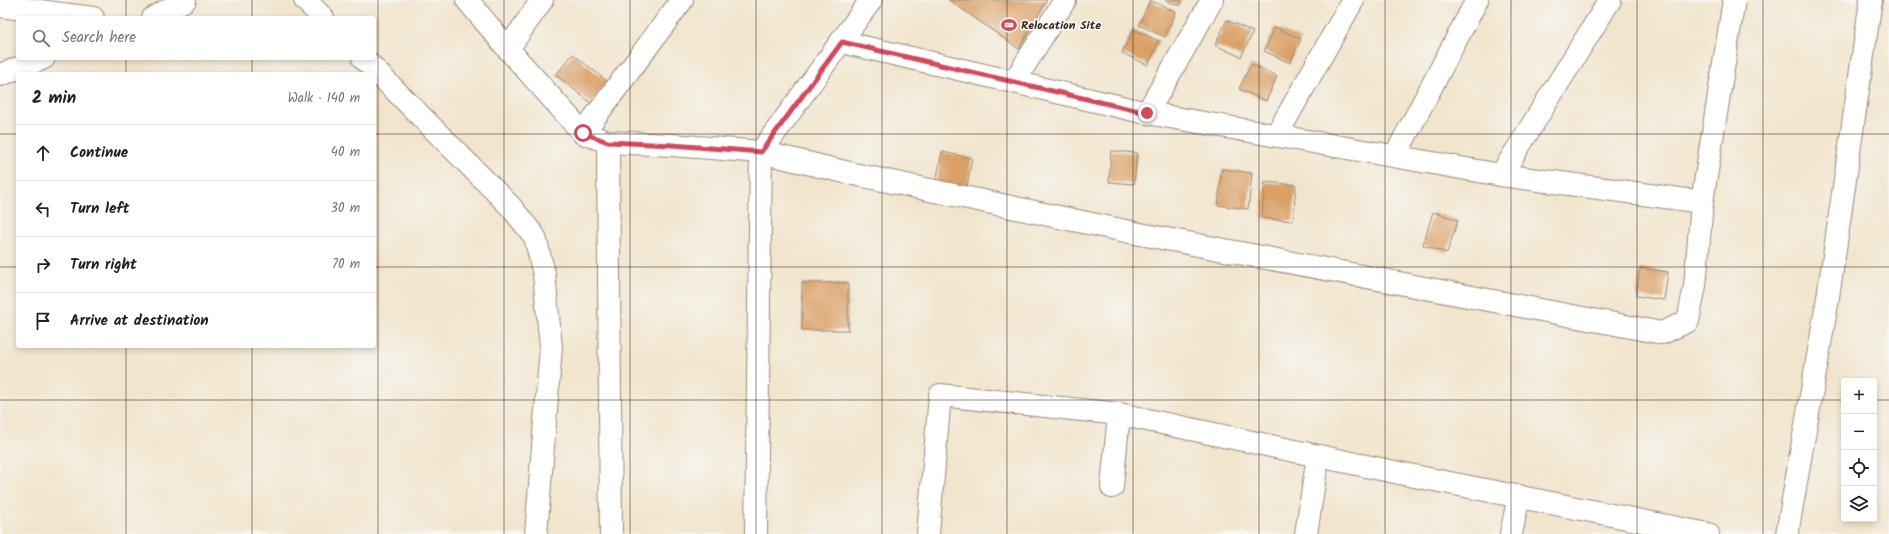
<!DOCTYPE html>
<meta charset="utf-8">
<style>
body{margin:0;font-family:Kalam,sans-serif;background:#f6f6f6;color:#202124}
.controls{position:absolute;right:12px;bottom:12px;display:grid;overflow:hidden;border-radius:4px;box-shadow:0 2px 6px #0003}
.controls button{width:36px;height:36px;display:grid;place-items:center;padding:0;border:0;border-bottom:1px solid #e0e0e0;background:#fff;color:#202124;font:20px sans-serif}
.stop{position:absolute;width:12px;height:12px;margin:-9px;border:3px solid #d1495b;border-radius:50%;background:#fff}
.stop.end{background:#d1495b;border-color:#fff;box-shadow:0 1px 4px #0008}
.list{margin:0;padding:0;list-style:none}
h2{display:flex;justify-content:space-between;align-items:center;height:52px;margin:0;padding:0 16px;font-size:17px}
h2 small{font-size:13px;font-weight:400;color:#757577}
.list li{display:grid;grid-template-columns:26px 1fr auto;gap:12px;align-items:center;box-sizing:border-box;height:56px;padding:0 16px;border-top:1px solid #e0e0e0}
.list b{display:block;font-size:15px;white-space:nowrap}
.list em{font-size:13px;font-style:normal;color:#757577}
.icon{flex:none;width:22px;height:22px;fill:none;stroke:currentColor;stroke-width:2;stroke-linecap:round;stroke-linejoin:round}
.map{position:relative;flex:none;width:1889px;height:534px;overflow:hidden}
.search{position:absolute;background:#fff;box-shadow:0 2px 6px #0003;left:16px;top:16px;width:360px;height:44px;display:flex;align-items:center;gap:10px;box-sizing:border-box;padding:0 14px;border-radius:4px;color:#757577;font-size:15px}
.panel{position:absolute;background:#fff;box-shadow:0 2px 6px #0003;left:16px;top:72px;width:360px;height:276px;border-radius:4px}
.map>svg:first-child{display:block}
.building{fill:#daa066}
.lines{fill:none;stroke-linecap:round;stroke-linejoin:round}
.street-casing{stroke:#968876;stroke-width:24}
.secondary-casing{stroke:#968876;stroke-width:24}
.street{stroke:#fff;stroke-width:22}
.secondary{stroke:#fff;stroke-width:22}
.route{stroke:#d1495b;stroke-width:5}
.grid{fill:none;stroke:#3b2a1e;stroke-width:1;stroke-opacity:0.55}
.labels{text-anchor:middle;stroke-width:3.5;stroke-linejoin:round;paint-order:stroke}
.poi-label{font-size:12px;font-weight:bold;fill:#3b2a1e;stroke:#f6f6f2;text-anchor:start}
</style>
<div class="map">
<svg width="1889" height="534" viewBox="0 0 1889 534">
<rect width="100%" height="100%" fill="#f6f6f2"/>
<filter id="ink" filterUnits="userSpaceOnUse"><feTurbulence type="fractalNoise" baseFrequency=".025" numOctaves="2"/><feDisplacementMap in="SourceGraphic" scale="8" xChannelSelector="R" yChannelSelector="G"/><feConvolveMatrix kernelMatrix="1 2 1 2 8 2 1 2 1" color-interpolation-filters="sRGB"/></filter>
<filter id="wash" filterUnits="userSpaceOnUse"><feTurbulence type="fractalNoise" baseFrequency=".012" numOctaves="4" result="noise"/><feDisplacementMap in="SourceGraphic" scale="16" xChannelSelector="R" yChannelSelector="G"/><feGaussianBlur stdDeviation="0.9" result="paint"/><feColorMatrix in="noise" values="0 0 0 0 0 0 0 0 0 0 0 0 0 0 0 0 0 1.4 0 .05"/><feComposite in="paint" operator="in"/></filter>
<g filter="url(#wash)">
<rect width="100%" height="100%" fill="#f2e5cd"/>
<g id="blocks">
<g class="building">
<path d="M949 0H1047L1019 49Z"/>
<path d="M1150 0 1176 12 1165 37 1139 25Z"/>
<path d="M1165 0H1182L1179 6Z"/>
<path d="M1227 20 1253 32 1241 57 1215 45Z"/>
<path d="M1275 27 1301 39 1290 63 1264 51Z"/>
<path d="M1133 29 1159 41 1148 65 1122 53Z"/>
<path d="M573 54 608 82 591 103 556 75Z"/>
<path d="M1251 64 1277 76 1266 101 1239 89Z"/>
<path d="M1111 151 1137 153 1134 184 1109 182Z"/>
<path d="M942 152 972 158 966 193 935 187Z"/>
<path d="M1222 169 1252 173 1248 209 1218 205Z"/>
<path d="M1265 182 1296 185 1293 221 1262 218Z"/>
<path d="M1433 212 1458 220 1447 253 1423 245Z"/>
<path d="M1640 268 1668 272 1664 300 1636 296Z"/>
<rect x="802" y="283" width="46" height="47"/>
</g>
</g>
</g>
<g filter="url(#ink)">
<use href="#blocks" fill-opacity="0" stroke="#968876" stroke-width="1"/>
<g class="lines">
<defs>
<g id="street">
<path d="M305 0 323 18"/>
<path d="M467 0 508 49 583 133 608 142 672 145 761 152 849 173 1135 233 1662 333 1688 321 1695 286 1702 202 1734 0"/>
<path d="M842 42 1147 113 1501 175 1702 202"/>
<path d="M508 49 542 0"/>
<path d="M363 58 511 207 535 237 544 274 551 347 536 534"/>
<path d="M1014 82 1065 0"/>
<path d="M1147 113 1212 0"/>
<path d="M583 133 682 0"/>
<path d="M1276 136 1353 0"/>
<path d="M608 142 611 534"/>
<path d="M1395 156 1477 0"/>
<path d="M1501 175 1610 0"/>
<path d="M1112 487 1119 414"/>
<path d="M756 534 761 152 871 0"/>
<path d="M928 534 940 395 1119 414 1409 475 1708 534"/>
<path d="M1306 534 1318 456"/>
<path d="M1511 534 1519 496"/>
<path d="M1787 534 1827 304 1871 0"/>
</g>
<g id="secondary">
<path d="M0 6 93 18"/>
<path d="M153 18 185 0"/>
<path d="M0 75 44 58"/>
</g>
</defs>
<use href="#street" class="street-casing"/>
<use href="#secondary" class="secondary-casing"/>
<use href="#street" class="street"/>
<use href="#secondary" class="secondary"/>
</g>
</g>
<g class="lines" filter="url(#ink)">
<path class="route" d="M583 133 608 142 672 145 761 152 842 42 1147 113"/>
</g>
<path class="grid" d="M126 0V18M252 0V18M378 0V534M504 0V534M630 0V534M756 0V534M882 0V534M1007 0V534M1133 0V534M1259 0V534M1385 0V534M1511 0V534M1637 0V534M1763 0V534M126 58V74M252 58V74M0 134H18M374 134H1889M0 267H18M374 267H1889M126 346V534M252 346V534M0 400H1844M1874 400H1889"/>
<defs>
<symbol id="stadium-bare" viewBox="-9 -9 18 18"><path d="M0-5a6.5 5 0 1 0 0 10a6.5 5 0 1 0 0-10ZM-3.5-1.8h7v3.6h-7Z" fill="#d1495b" stroke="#f6f6f2" stroke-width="2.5" paint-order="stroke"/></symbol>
</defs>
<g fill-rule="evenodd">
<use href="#stadium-bare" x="998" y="14" width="22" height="22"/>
</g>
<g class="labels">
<g class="poi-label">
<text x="1021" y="29">Relocation Site</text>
</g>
</g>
</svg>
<div class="controls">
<button>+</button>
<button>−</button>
<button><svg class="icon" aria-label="locate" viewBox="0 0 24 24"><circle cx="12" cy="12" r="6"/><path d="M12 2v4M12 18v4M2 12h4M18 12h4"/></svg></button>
<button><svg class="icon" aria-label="layers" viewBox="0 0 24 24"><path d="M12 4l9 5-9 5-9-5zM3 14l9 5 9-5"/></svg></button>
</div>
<div class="stop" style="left:583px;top:133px"></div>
<div class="stop end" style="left:1147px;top:113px"></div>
<div class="search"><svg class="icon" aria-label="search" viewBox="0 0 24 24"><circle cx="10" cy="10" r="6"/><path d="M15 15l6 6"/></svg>Search here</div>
<section class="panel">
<h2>2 min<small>Walk · 140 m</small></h2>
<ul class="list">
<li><svg class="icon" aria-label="ahead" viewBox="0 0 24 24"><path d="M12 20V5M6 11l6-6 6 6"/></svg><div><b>Continue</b></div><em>40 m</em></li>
<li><svg class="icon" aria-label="left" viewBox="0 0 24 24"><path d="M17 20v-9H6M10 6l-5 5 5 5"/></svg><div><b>Turn left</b></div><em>30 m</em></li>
<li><svg class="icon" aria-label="right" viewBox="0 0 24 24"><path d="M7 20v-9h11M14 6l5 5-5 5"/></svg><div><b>Turn right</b></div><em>70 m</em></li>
<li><svg class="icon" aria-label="arrive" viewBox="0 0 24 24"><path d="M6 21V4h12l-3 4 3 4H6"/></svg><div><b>Arrive at destination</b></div></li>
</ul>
</section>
</div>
